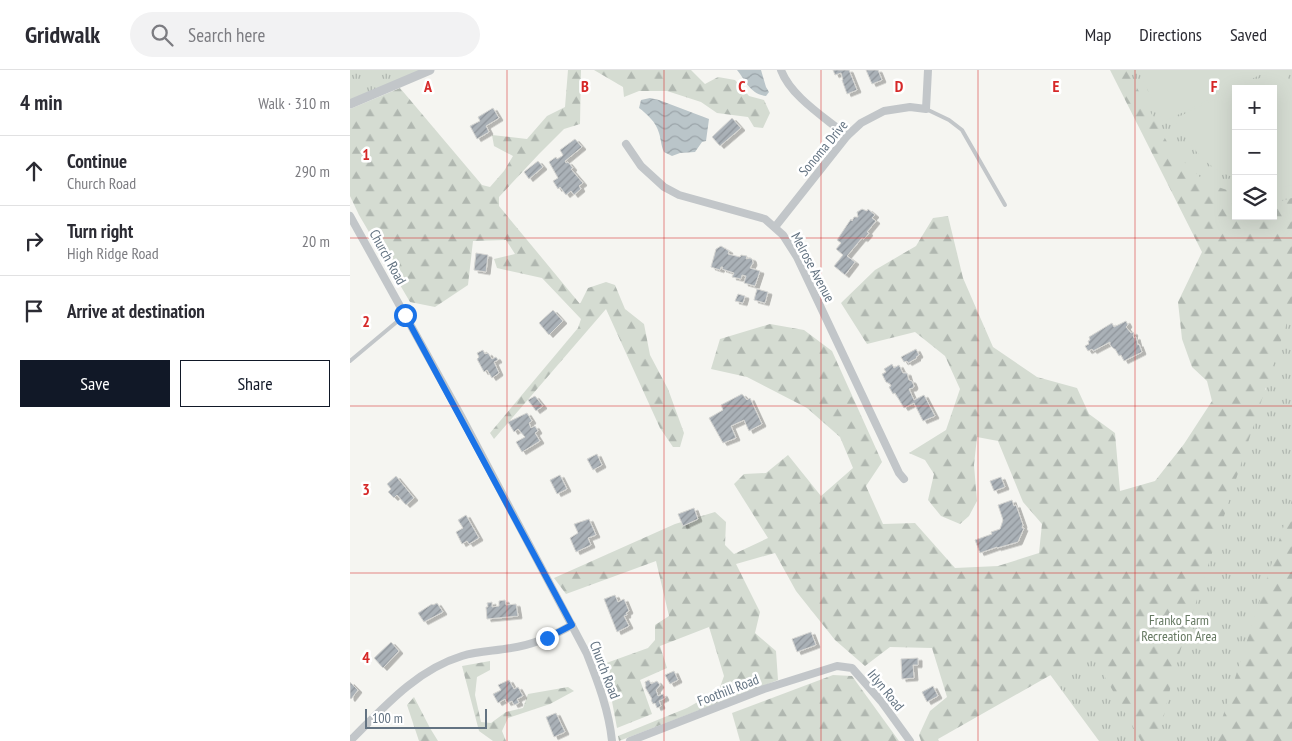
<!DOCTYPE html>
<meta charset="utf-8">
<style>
body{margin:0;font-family:"PT Sans Narrow",sans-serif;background:#f2f2f3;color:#2b2b33}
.controls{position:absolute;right:15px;top:15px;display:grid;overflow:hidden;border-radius:0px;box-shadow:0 5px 20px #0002}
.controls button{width:45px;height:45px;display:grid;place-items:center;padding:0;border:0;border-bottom:1px solid #e1e1e2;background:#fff;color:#2b2b33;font:25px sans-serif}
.scale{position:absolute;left:15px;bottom:12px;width:122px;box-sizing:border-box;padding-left:5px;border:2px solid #637382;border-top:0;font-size:14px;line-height:18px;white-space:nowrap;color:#637382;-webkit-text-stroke:4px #fff;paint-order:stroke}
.stop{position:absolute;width:15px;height:15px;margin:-11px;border:4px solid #1a73e8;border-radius:50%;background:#fff}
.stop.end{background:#1a73e8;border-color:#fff;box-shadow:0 1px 5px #0008}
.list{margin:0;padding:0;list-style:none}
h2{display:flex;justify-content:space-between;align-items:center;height:65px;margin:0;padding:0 20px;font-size:21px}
h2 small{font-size:16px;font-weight:400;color:#7c7c81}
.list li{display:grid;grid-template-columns:32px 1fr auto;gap:15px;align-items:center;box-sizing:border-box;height:70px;padding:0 20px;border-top:1px solid #e1e1e2}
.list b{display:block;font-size:19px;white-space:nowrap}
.list p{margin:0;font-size:16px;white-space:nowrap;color:#7c7c81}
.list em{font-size:16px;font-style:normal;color:#7c7c81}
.actions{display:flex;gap:10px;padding:15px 20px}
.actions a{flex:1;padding:11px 0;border:1px solid #111827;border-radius:0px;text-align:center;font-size:18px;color:#111827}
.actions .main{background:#111827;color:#fff}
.icon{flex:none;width:28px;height:28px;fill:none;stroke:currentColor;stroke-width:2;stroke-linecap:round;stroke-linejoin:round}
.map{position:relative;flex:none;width:942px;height:671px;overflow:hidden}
header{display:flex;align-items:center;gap:30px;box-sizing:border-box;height:70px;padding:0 25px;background:#fff;border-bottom:1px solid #e1e1e2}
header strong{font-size:24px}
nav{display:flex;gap:28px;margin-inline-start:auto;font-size:18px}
.search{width:350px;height:45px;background:#f2f2f3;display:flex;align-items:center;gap:12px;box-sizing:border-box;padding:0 18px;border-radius:28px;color:#7c7c81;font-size:19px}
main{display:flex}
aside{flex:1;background:#fff}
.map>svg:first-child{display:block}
.grass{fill:url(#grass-tufts);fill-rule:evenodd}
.forest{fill:url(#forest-firs)}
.garden{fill:#d5dcd2}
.water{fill:url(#water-waves)}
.building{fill:url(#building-hatch);stroke:#d6d6d3;filter:url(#shadow)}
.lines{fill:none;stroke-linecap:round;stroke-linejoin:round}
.service{stroke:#c2c6c9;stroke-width:4}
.minor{stroke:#c2c6c9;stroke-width:8}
.tertiary{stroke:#c2c6c9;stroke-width:9}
.route{stroke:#1a73e8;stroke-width:6}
.grid{fill:none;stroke:#d62828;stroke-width:1;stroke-opacity:0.55}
.labels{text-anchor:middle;stroke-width:5;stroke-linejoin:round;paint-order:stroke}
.street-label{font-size:14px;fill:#637382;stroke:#fff}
.park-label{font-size:14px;fill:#667962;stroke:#fff}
.grid-label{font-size:16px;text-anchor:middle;font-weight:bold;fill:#d62828;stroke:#fff;stroke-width:5;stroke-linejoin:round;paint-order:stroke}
</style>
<header>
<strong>Gridwalk</strong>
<div class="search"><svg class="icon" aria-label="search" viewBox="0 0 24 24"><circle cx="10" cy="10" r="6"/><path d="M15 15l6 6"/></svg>Search here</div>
<nav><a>Map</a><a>Directions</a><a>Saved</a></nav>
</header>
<main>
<aside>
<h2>4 min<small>Walk · 310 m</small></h2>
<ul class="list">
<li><svg class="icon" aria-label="ahead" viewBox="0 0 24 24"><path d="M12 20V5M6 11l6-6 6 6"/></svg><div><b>Continue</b><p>Church Road</p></div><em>290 m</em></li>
<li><svg class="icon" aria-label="right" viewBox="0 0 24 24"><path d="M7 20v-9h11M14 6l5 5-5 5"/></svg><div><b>Turn right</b><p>High Ridge Road</p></div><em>20 m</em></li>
<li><svg class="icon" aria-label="arrive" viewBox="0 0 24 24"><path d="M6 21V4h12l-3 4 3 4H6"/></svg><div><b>Arrive at destination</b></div></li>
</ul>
<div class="actions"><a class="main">Save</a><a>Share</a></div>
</aside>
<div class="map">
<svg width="942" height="671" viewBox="0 0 942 671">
<defs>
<pattern id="grass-tufts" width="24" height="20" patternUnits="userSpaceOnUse" patternTransform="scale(1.25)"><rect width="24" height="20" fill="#d5dcd2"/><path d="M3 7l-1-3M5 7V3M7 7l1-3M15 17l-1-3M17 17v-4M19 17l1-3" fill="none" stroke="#b0b7b0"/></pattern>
<pattern id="forest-firs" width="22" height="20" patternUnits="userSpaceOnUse" patternTransform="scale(1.25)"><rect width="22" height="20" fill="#d5dcd2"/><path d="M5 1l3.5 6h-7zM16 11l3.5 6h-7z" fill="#b0b7b0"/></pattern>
<pattern id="water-waves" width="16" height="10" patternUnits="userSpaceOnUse" patternTransform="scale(1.25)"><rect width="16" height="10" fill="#bac5c9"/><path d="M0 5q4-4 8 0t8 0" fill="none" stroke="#9ba4a9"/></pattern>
<pattern id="building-hatch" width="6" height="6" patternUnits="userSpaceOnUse" patternTransform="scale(1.25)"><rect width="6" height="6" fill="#aab1b7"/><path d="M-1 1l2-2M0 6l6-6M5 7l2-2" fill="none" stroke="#8e949a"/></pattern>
<filter id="shadow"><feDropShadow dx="4" dy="2.5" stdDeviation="0" flood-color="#0004"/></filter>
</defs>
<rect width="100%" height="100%" fill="#f5f5f1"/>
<g class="grass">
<path d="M0 0H72L0 30Z"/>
<path d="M772 0H942V671H749L665 557 916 319ZM886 19H923V146H886Z"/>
</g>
<g class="forest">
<path d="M218 0H231L230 54 214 59 189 84 149 127V136L230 234 238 218 256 212 265 215 275 239 294 254 300 285 318 319 334 363 330 377H323L310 358 256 239 144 369 140 363 228 258 231 249 192 208 147 198 144 189 165 184 156 170 123 171 118 215 85 237 60 232 9 145 0 126V39L50 18 132 115 140 117 154 101 163 86 144 76 142 65 177 69 197 46 215 37Z"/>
<path d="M244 0H341L355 14 368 7 385 10 399 26 414 30 420 43 413 58 404 57 398 47 367 43 351 32 317 21H289L274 27 273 17Z"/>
<path d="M760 0H777L821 79 856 113 886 123V146H923V133L942 128V237L826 594 808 671H791L741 582 588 669 589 671H571L569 665 580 641 597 627 582 578 540 577 515 596 485 570 446 521 425 483 386 494 410 542 405 563 426 581 428 610 269 671 268 666 337 638 369 620 374 606 359 557 310 576 317 598 290 610 302 644 267 658 261 626 248 596 298 578 305 570V555L319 546 306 491 216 524 204 508 325 454 365 442 376 452 375 475 384 484 418 468 384 414 394 404 416 403 438 385 471 426 503 398 490 367 457 338 397 307 361 299 370 269 420 254 454 260 482 281 532 392 516 416 533 454 565 453 605 498 648 496 689 483 692 454 673 432 648 371 627 367 624 395 627 431 619 446 610 454 591 446 578 430 584 404 575 390 559 383 596 360 610 319 595 286 565 262 517 274 491 233 525 200 566 176 583 148 598 146 613 208 643 277 687 307 727 318 739 344 765 363 770 421 805 411 834 374 862 331 857 311 842 297 832 269 828 232 852 182Z"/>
<path d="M942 430V671H865Z"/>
<path d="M140 591V600L127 607 125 625 131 652 141 653 156 642 173 638 178 624 218 617 224 621 200 634 158 648 152 661 156 671H143L129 661 112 596Z"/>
<path d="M483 605 502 606 549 671H390L382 643Z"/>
<path d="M64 627 80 658 88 671H69L57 635Z"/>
</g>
<g class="garden">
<path d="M788 0H920L813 52Z"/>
<path d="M922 0H937L938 8 942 16V115L933 117 923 116V19H887L920 3Z"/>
<path d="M886 19V108C856 100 839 74 824 49Z"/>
</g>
<g class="water">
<path d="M387 0H411L416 17 419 22 416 26C400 24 396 11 387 0Z"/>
<path d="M300 28 309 30 359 49 356 71 352 72 345 82 330 83 322 86 314 82C311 76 311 69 309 63 306 52 297 44 289 38L291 30Z"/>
</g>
<g class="building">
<path d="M483 0H499L507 20 497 24 492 10H493L491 3 485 5Z"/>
<path d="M516 0H528L532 10 522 14Z"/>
<path d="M143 38 149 48 136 56 139 62 127 69 120 56 130 51 128 47Z"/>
<path d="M382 48 391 58 370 76 362 67Z"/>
<path d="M225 69 232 77 215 91 216 93 218 92 223 98 221 99 233 113 229 116 231 119 224 125 221 121 216 125 210 117 208 119 203 111 208 108 199 92 206 87 207 89 212 86 213 85 210 80Z"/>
<path d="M188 91 193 97 179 109 174 102Z"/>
<path d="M512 139 517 141 518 139 525 145 522 148 526 151 517 162 519 163 514 169 512 168 497 186 505 192 495 205 484 196 493 185 486 179 491 173 487 170 501 149 502 151 504 147H508L507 142Z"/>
<path d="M371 176 379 181 378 184 390 187 391 185 397 186 396 189 400 188 402 189 403 193 400 198 410 201 405 216 394 213 396 206 392 205 391 209 382 207 384 203 372 199 373 197H371L370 200 361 197 366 179Z"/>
<path d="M126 183 138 185 136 202 124 200Z"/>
<path d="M407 219 418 222 415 233 404 230Z"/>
<path d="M388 224 395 226 393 233 385 231Z"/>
<path d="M203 240 213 251 199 265 189 253Z"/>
<path d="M776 251 778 255 776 257 781 263 783 262 784 264 783 265 784 268 786 267 788 275 789 274 792 282 774 291 771 285 769 286 765 279H764L760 275V272L743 281 742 279 738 281 735 276 739 274 738 271 740 270 739 267 762 253 764 257Z"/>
<path d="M566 279 569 285 566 287 567 288 558 293 557 291 554 292 551 287Z"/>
<path d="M133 280 135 284 138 283 142 289 146 287 148 290 144 292 149 303 142 308 137 300 134 302 127 289 129 287 127 283Z"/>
<path d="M542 294 544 298 549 295 553 303H557L559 310 562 311 564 316 563 318 559 319 564 330 574 325 585 346 573 351 564 333 554 338 545 323 543 324 539 317 541 316 540 314 536 312 532 304 536 302 534 299Z"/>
<path d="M392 324 397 330 400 328 412 354 399 361 394 350 381 356 386 368 373 373 359 348 373 340 371 335Z"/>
<path d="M185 326 193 336 186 341 178 330Z"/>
<path d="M177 343 182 351 179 353 181 358 185 356 188 361 185 363 190 371 172 382 166 372 175 367 168 359 164 362 158 352Z"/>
<path d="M247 384 252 395 243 400 237 389Z"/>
<path d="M210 405 217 419 207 424 200 410Z"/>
<path d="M46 406 64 428 56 435 47 425 44 428 38 422 41 419 37 414Z"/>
<path d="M651 407 655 417 644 421 640 411Z"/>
<path d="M662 430 664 436 666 435 673 455 672 458H674L668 472 647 478V477L630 483 625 470 642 464 641 462 650 459 653 450 648 435Z"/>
<path d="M344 438 348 449 333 456 328 444Z"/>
<path d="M116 445 129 468 119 474 117 471 112 474 106 462 113 458 108 450Z"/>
<path d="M239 449 246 465 238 468 241 475 226 482 220 468 228 463 224 454Z"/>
<path d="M265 525 268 532 274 529 279 541 276 543 277 545 274 546 279 556 267 562 254 529Z"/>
<path d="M155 530 156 535 166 534 168 546 137 549 136 537H138L137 533 142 532V537L149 536V531Z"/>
<path d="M87 533 93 542 74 552 68 543 82 534 83 535Z"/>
<path d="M461 562 466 575 447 582 442 569Z"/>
<path d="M41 572 49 581 33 598 24 588Z"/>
<path d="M568 588V595H563L564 608 552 609 551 589Z"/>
<path d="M324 601 328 610 320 614 315 605Z"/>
<path d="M159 610 164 619 168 617 173 626 167 629 169 633 164 635 162 631 157 633 155 629 148 633 143 624 151 620 148 615Z"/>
<path d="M299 610 301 614 307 611 310 615 306 620 308 626 313 624 315 628 309 631 311 636 307 638 305 633 303 634 301 630 302 629 295 617 296 616 295 612Z"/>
<path d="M0 612 8 620 1 629 0 628Z"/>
<path d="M583 616 588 626 577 632 572 622Z"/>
<path d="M206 643 215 662 204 667 196 647Z"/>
</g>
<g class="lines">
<g class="service">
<path d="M576 39 599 50 612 60 655 135"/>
<path d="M0 291 55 245"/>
</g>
<g class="minor">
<path d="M431 0C441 27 476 48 497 66"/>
<path d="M276 74 291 96 314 117 329 125 347 130 415 149 433 165 447 187 549 403 554 409"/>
<path d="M0 146 111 346 237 584C248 612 259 641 262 671"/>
<path d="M425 157 497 66 511 53 534 41 560 37 576 39 578 0"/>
<path d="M0 671C33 638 66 600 112 586 128 581 145 581 161 578 183 575 203 566 222 555"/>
<path d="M280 671 414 619 487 596 502 598 531 631 560 671"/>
</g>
<path class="tertiary" d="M0 34 80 0"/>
</g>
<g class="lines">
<path class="route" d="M55 245 222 555 197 568"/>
</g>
<path class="grid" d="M157 0V671M314 0V671M471 0V671M628 0V671M785 0V671M0 168H942M0 336H942M0 503H942"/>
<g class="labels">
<g class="street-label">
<text transform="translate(473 78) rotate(-50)" y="5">Sonoma Drive</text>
<text transform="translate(38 187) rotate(61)" y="5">Church Road</text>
<text transform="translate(463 197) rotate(62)" y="5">Melrose Avenue</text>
<text transform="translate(255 600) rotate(69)" y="5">Church Road</text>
<text transform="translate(378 620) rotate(-21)" y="5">Foothill Road</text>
<text transform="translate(536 620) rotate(51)" y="5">Irlyn Road</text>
</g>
<g class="park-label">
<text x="829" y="555">Franko Farm<tspan x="829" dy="16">Recreation Area</tspan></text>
</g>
</g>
<g class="grid-label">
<text x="78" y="22">A</text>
<text x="235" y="22">B</text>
<text x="392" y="22">C</text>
<text x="549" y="22">D</text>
<text x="706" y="22">E</text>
<text x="864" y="22">F</text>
<text x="16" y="90">1</text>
<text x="16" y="257">2</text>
<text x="16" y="425">3</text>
<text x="16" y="593">4</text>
</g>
</svg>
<div class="controls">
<button>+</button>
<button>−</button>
<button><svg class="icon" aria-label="layers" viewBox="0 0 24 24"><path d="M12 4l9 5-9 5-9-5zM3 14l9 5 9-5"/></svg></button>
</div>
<div class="scale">100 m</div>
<div class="stop" style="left:55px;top:245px"></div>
<div class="stop end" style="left:197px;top:568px"></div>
</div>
</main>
